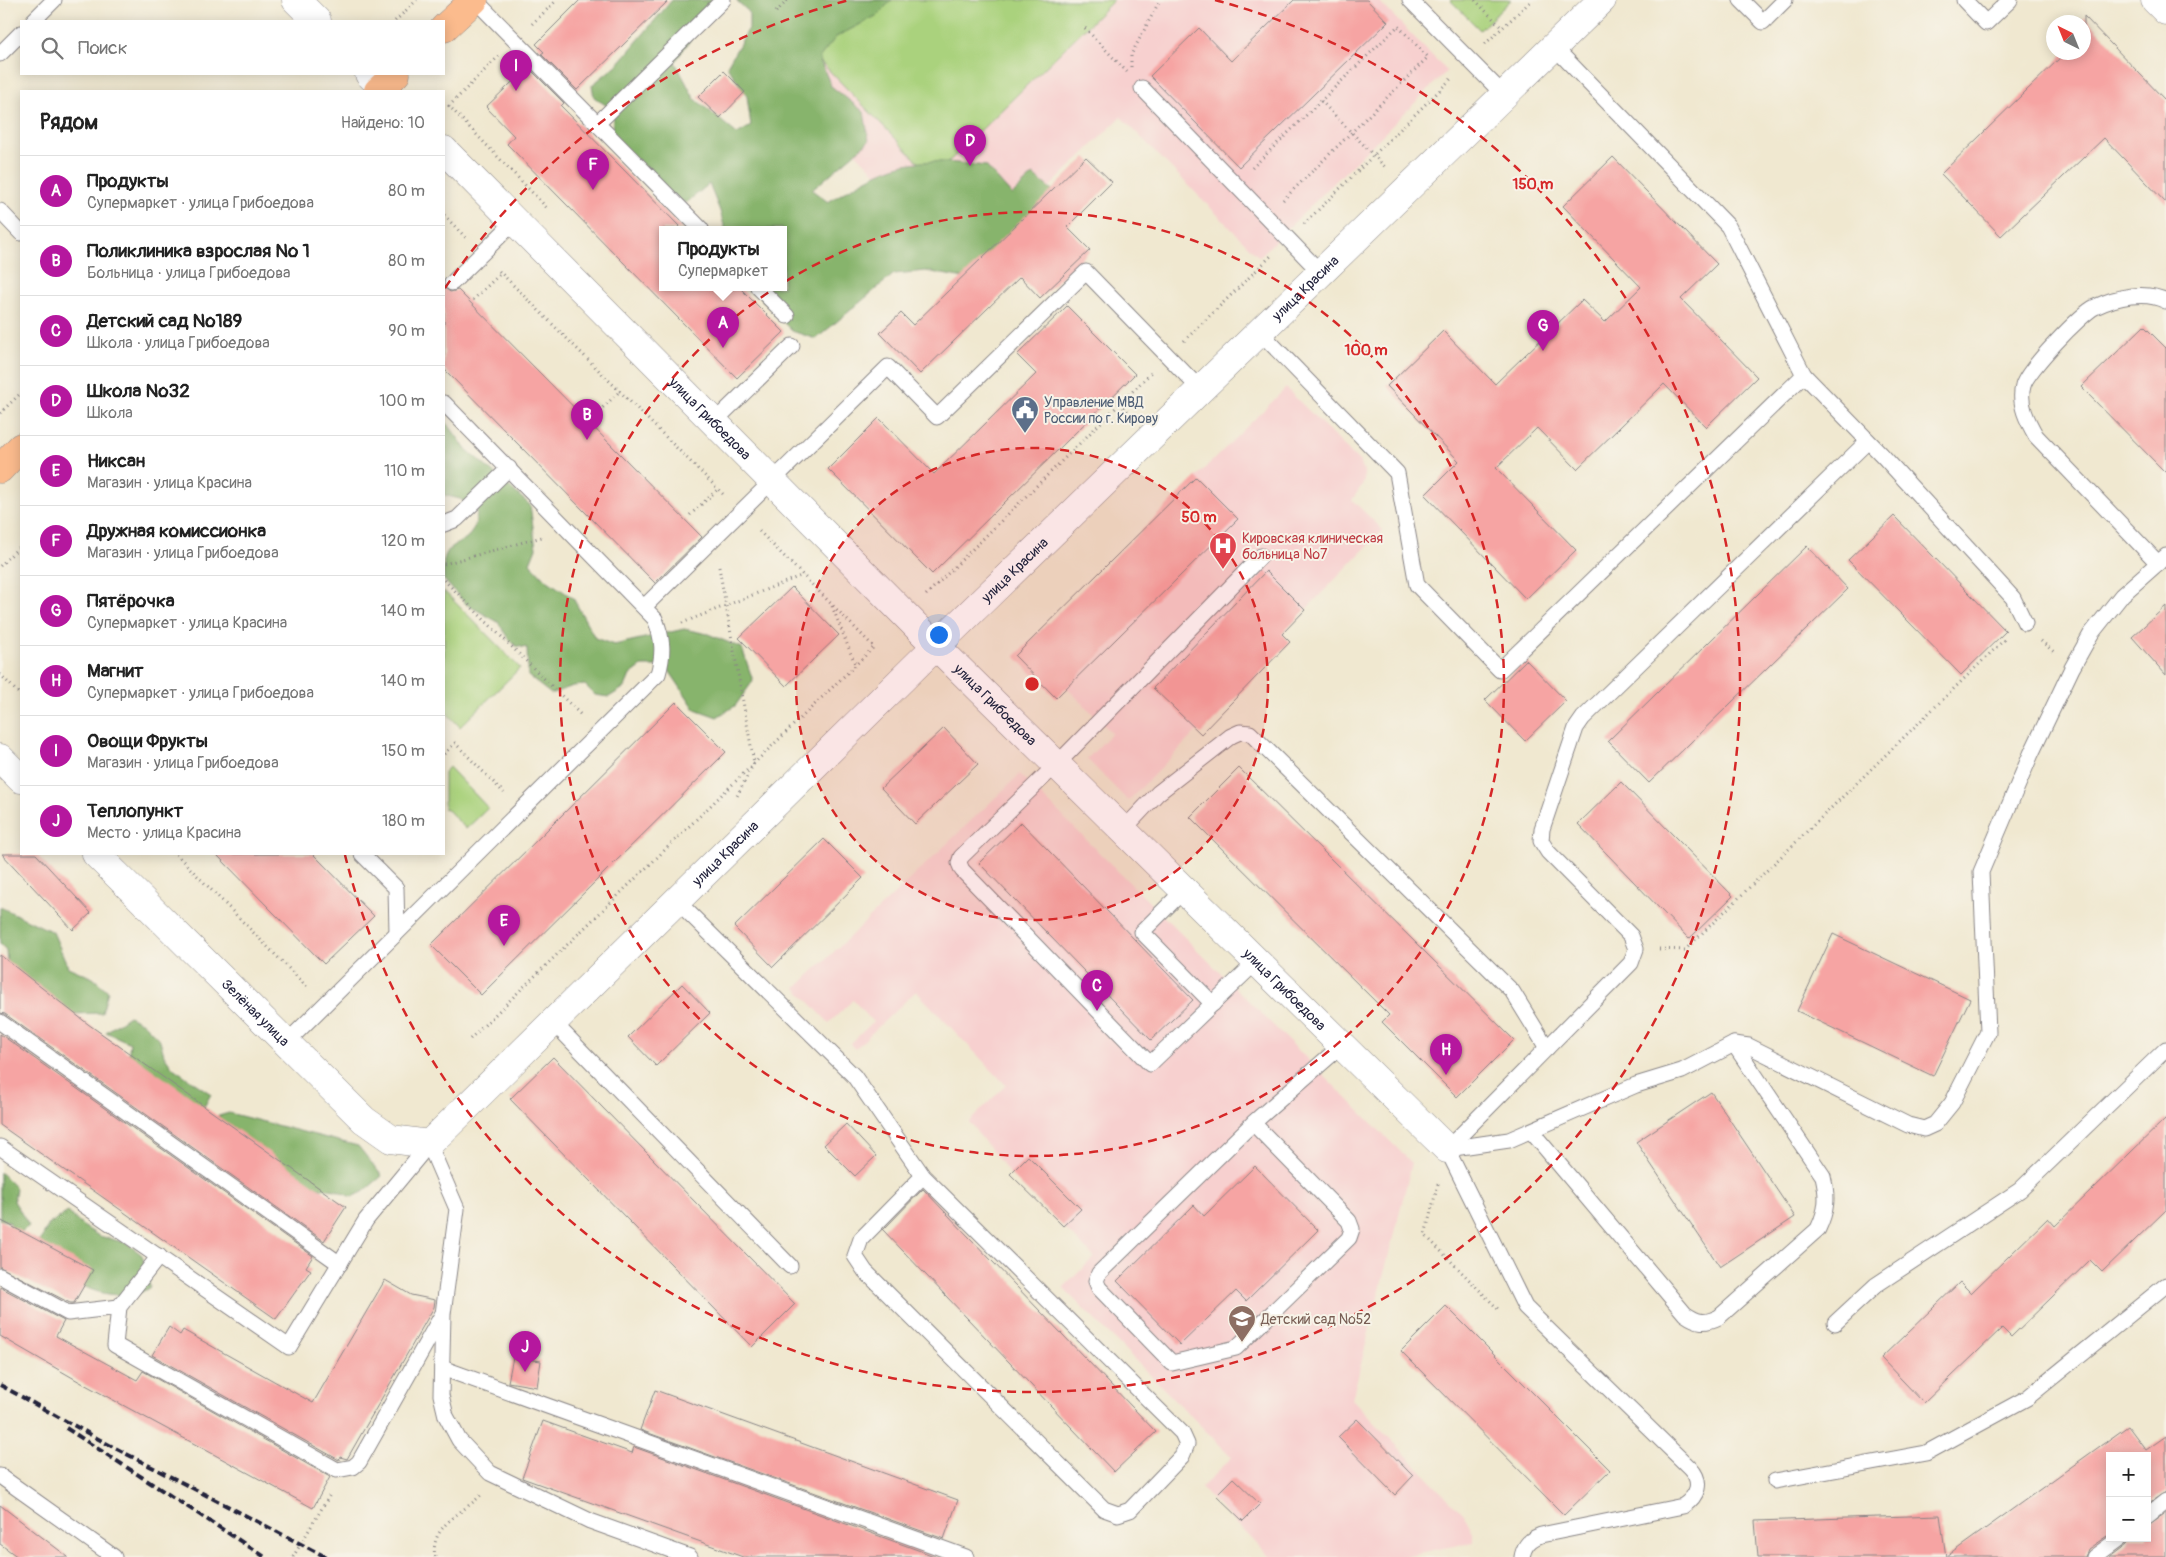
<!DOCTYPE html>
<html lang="ru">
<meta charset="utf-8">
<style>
body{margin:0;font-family:Pangolin,sans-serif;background:#f6f6f6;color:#222}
.controls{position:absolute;right:15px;bottom:15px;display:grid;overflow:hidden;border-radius:0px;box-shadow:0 2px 12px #0003}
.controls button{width:45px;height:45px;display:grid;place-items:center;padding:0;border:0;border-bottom:1px solid #e0e0e0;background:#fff;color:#222;font:25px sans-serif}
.compass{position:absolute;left:2046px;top:15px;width:45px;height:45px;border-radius:50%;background:#fff;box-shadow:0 2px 12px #0003;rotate:317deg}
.you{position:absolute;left:938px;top:634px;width:18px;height:18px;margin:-12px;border:4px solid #fff;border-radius:50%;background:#1a73e8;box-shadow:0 0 0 8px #1a73e833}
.badge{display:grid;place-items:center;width:32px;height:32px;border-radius:50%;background:#b5179e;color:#fff;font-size:16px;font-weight:700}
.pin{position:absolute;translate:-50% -41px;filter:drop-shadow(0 1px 2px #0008)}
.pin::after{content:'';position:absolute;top:26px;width:18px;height:15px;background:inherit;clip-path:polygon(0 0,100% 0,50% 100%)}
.popup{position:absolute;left:659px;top:226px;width:128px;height:65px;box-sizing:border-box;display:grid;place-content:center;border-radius:0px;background:#fff;filter:drop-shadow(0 1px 4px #0005);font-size:16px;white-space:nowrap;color:#767676}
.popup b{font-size:19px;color:#222}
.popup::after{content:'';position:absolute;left:50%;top:100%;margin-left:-10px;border:10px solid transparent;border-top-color:#fff}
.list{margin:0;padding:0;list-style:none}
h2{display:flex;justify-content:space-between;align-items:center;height:65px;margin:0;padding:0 20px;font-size:21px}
h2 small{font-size:16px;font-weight:400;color:#767676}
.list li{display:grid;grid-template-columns:32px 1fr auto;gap:15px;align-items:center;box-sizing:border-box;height:70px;padding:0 20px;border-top:1px solid #e0e0e0}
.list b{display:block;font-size:19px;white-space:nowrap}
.list p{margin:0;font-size:16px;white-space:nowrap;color:#767676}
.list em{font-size:16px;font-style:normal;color:#767676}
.icon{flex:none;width:28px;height:28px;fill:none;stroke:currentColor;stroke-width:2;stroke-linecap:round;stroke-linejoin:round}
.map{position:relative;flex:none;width:2166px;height:1557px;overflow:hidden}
.search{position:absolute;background:#fff;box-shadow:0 2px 12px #0003;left:20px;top:20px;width:425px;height:55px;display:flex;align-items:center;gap:12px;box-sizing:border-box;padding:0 18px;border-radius:0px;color:#767676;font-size:19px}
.panel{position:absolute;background:#fff;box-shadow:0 2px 12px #0003;left:20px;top:90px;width:425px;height:765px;border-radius:0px}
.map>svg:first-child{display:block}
.built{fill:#f7d0cf}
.green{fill:#aad27d;stroke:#667a5c}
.forest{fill:#87b46c;stroke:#546b54}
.building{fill:#f6a4a3}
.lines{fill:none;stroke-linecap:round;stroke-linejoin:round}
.service-casing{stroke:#898586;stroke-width:17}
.minor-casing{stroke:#898586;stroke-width:29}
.tertiary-casing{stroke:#898586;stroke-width:29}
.primary-casing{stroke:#898586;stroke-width:29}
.path{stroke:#898586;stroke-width:3;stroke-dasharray:1 4;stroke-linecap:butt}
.service{stroke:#fff;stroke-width:15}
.minor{stroke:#fff;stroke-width:28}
.tertiary{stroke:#fff;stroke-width:28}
.primary{stroke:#fbbb8d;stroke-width:28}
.rail{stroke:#22223b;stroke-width:4;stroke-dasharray:8 4;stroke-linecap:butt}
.ring{fill:none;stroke:#d62828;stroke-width:2.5;stroke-dasharray:9 6}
.labels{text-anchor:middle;stroke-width:4;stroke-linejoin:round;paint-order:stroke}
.street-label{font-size:14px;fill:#22223b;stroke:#f7f3e8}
.service-label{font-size:14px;fill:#4e5e75;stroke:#f7f3e8;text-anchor:start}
.health-label{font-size:14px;fill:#be3a42;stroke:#f7f3e8;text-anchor:start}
.education-label{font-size:14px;fill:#785e54;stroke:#f7f3e8;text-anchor:start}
.centre{fill:#d62828;stroke:#f7f3e8;stroke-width:2.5}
.ring-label{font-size:15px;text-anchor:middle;font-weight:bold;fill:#d62828;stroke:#f7f3e8;stroke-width:4;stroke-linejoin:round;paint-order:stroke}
</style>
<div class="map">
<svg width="2166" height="1557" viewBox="0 0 2166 1557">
<rect width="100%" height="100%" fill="#f7f3e8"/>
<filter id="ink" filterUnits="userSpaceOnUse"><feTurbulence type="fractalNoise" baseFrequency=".02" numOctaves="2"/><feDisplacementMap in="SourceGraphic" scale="10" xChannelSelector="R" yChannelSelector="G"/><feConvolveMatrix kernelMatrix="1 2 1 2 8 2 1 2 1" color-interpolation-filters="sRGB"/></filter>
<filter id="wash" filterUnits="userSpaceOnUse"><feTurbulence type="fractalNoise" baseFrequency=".0096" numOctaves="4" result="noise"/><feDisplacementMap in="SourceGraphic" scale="20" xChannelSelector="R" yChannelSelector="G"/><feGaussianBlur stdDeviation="1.12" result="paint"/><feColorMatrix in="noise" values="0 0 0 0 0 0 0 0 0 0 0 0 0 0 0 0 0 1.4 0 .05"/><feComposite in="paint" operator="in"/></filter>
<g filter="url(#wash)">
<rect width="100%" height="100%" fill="#f0e8d0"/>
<g class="built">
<path d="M820 0H1378L1447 71 1259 257 1121 117 1021 215 928 227 794 90Z"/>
<path d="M1286 388 1360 462 1364 471V482L1352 500 1383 530 1282 634 1290 642 1201 734 1197 731 1128 801 1087 759 1112 733 1067 688 1056 699 1015 656Z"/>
<path d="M1020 774 1412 1163 1352 1399 1463 1514 1473 1533V1542L1399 1557H1270L1201 1488 1232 1457 1063 1288 1094 1257 1010 1174 969 1122 1006 1085 916 991 855 1049 850 1044 873 1022 853 1000 829 1023 796 988Z"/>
</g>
<g class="green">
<path d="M871 0H1114L933 177 814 55Z"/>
<path d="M1450 0H1511L1480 30Z"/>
<path d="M444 591 520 668 460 727 444 710Z"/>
<path d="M449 767 488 808 466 829 446 808 444 809V772Z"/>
</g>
<g class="forest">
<path d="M672 0H711L714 5 675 62 694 98 737 134 751 126 747 96 727 66 749 28V12L736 0H892L876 16 836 37 819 58 831 86 864 112 869 141 812 190 828 202C852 188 877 170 905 164 931 159 959 163 986 166L1012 195 1033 175 1067 202 986 282 926 271 894 274 816 339 792 331 764 302 755 287H783V229H725L720 211 709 184 686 203 656 190 612 133 613 110 594 97 592 85 618 64Z"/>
<path d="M444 419 466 449 530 505 536 548 530 563 545 579 573 598 595 638 614 645 684 629 708 634 742 648 753 681 735 706 717 717 695 709 666 666H642L630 675 625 687 609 697 595 695 585 685 573 686 551 694 528 676 527 648 516 646 508 638 498 622 466 604 444 580C444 574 443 566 444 560 449 536 476 550 477 510L460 499 444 495Z"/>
<path d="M0 907 53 932 68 967 93 978 108 991 102 1013 71 1014 8 977 6 950 0 944Z"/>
<path d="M129 1016 143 1023 160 1040 164 1055 173 1068 211 1094 204 1107 128 1058 130 1043 106 1032Z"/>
<path d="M229 1113 358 1146 382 1176 363 1192 352 1197 336 1190 314 1187 215 1117Z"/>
<path d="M0 1172 16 1188 14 1201 29 1226 11 1239 10 1222 0 1219Z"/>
<path d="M68 1212 83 1226 99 1236 127 1243 142 1255 150 1287C139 1295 132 1295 118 1295 80 1293 63 1272 37 1247L49 1224Z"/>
</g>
<g id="blocks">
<g class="building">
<path d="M580 0H669L577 90 541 54 544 52 536 44Z"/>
<path d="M1294 0H1367L1388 22 1239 167 1150 76 1199 28 1231 61Z"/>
<path d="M2084 16 2166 101V203L2104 138 2001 236 1941 174 2066 52H2084Z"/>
<path d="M528 67 564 103 561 106 682 229H663V287H739L784 332 737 378 507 144 514 136 486 107Z"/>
<path d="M724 71 745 92 720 118 698 97Z"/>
<path d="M1086 157 1112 182 1067 227 1090 250 1040 298 1020 277 920 374 880 333 901 313 913 325Z"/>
<path d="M1613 157 1717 264 1681 299 1757 377 1706 427 1664 384 1577 469 1537 428 1496 468 1576 550 1526 599 1425 495 1459 461 1387 386 1443 331 1495 384 1582 300 1605 322 1641 287 1563 206Z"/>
<path d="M444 287 450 292 458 290 702 537 655 583 444 369Z"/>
<path d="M1067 306 1135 374 932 574 828 469 879 418 934 474 1036 374 1017 355Z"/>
<path d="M2144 326 2166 348V473L2081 387Z"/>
<path d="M1196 477 1238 519 1056 698 1015 656Z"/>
<path d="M1894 516 2006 631 1961 675 1848 560Z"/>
<path d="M1807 546 1848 589 1649 783 1608 741Z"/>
<path d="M1266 571 1305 610 1282 634 1290 642 1201 734 1153 688Z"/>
<path d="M792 587 839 635 786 686 739 638Z"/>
<path d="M2166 606V675L2132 637Z"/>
<path d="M1526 660 1566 701 1525 741 1485 700Z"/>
<path d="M676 702 726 752 481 995 431 945Z"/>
<path d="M944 728 978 764 915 824 881 788Z"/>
<path d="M1239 768 1514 1040 1457 1097 1382 1022 1389 1015 1190 817Z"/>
<path d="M1621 782 1733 896 1689 939 1578 824Z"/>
<path d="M1021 822 1193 1000 1151 1040 979 863Z"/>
<path d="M824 839 863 878 773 967 734 927Z"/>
<path d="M2 854H36L91 913 73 930Z"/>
<path d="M216 854H313L374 916 324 964Z"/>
<path d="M1833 934 1970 999 1933 1076 1797 1011Z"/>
<path d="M0 955 88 1024 346 1207 324 1241 5 1014 0 1013Z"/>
<path d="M682 984 710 1013 656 1066 628 1037Z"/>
<path d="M0 1034 313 1256 306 1267 311 1270 276 1319 0 1125Z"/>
<path d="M553 1057 795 1304 752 1347 510 1099Z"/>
<path d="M1711 1092 1795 1217 1720 1267 1636 1142Z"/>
<path d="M2166 1118V1210L2102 1272 2090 1260 2011 1337 2002 1328 1924 1403 1881 1358 1960 1282 1971 1293 2048 1218 2055 1226Z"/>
<path d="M846 1124 876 1156 855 1176 824 1145Z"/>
<path d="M1028 1156 1081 1209 1063 1226 1010 1174Z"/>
<path d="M1255 1166 1318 1230 1246 1301 1236 1291 1180 1345 1117 1281 1194 1205 1204 1216Z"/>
<path d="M923 1189 1156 1432 1114 1472 883 1230Z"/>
<path d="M0 1220 93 1270 74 1303H70L0 1267Z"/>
<path d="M385 1280 411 1295 435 1300 434 1307 347 1459 340 1457 339 1460 152 1355 169 1327 180 1335 183 1330 313 1403Z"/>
<path d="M0 1287 64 1321 56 1336 137 1380 143 1371 330 1477 313 1508 80 1382 0 1336Z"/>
<path d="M1446 1306 1610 1470 1564 1515 1401 1351Z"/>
<path d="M513 1357 541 1361 537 1387 508 1382Z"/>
<path d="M655 1390 958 1500 944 1539 640 1430Z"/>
<path d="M1357 1419 1413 1476 1395 1495 1338 1437Z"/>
<path d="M543 1421 632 1453 634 1447 937 1557H743L522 1478Z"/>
<path d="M2128 1426 2146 1450 2166 1436V1492L2147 1504V1456H2110V1534L2088 1549 2085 1557H1758L1755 1521 1940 1515 1946 1557Z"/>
<path d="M1233 1478 1260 1504 1243 1521 1216 1495Z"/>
<path d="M0 1505 68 1557H18L0 1544Z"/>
<path d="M2166 1513V1557H2110L2126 1545 2129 1538H2147V1525Z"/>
</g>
</g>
</g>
<g filter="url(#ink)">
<use href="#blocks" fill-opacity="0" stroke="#898586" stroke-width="1"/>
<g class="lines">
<defs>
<g id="service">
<path d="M475 0 701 229"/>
<path d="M1410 0 1504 95"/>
<path d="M1741 0 1763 22 1785 0"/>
<path d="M1964 0 1986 23 2010 0"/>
<path d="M33 21 54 0"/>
<path d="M0 54 21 33"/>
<path d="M1142 88 1321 273"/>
<path d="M597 124 723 0"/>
<path d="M0 211 21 233"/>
<path d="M452 283 515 221"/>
<path d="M758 287 787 316"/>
<path d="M1260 332 1397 473 1417 585 1500 670 1804 375 1728 226 1554 47"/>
<path d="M1804 375 1882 455 2013 598 2025 623"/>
<path d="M714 422 792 346"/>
<path d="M444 524 457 519 509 468"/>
<path d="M2158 563 2036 436C2028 422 2018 404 2023 386 2026 371 2082 313 2095 307 2116 297 2145 290 2166 301"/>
<path d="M645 606 888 367 937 417 1086 272 1200 389"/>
<path d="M1123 830 1158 793 1231 736 1240 732 1250 733 1512 991 1547 1048"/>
<path d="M362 854 396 888 397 932"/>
<path d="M1184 890 1142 932 1213 1004"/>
<path d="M677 901 854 1076 923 1176 1182 1433 1187 1444 1182 1456 1130 1510 1118 1514 1104 1509 865 1271 855 1256 861 1239 923 1176"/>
<path d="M1256 962 1150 1064 962 870 959 863 961 857 1057 764 1261 556"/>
<path d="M0 1022 340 1264"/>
<path d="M554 1023 790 1266"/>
<path d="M286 1043 658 674C664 653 663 639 655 619L444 403"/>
<path d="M1253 1123 1099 1273 1096 1281 1099 1288 1172 1363 1236 1348 1349 1238 1352 1229 1349 1221 1253 1123 1341 1046"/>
<path d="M1531 1131 1685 1314C1698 1323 1705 1324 1719 1317L1818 1229C1827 1210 1828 1197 1823 1176L1734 1044"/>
<path d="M0 1147 289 1347 366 1220 429 1144 457 1209 443 1314 441 1395 446 1416 459 1440 490 1473 590 1521 690 1557"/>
<path d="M1447 1149 1509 1140 1636 1085 1682 1071 1734 1044 1749 1046 1908 1125 1924 1129 1935 1124 1952 1103 1988 1032 1981 872 2031 754 2072 668 2091 634 2122 595 2166 556"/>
<path d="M1447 1149 1631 963 1636 949 1631 936 1548 852 1541 841 1542 829 1576 728 1583 718 1868 441"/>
<path d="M1447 1149 1525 1307 1690 1468C1703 1482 1698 1496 1683 1506L1541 1535C1530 1539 1524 1545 1522 1557"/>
<path d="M159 1256 119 1307 115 1345 337 1470 353 1467 359 1462 442 1315"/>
<path d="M0 1276 68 1313 119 1307"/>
<path d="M1835 1323 1876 1285 2020 1190 2166 1049"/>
<path d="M442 1368 966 1557"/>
<path d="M0 1476 114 1557"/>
<path d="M1775 1481 1926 1453 2027 1398 2166 1285"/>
<path d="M2147 1516 2166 1501"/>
<path d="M2094 1557 2120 1538"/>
</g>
<g id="minor">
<path d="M296 0 317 21"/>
<path d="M369 74 386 91"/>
<path id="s1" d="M444 150 936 646 1447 1149"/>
<path d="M0 758 21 779"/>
<path id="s2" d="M96 854 364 1120 391 1139 429 1144 936 646 1602 0"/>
</g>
<path id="tertiary" d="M2155 0 2166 11"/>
<g id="primary">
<path d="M444 28 474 0"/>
<path d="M378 91 396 74"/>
<path d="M0 469 21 447"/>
</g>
</defs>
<use href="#service" class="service-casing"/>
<use href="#minor" class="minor-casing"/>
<use href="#tertiary" class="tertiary-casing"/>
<use href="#primary" class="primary-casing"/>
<g class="path">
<path d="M1475 0 1502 28"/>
<path d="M776 12 788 0"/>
<path d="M395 21 417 0"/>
<path d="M532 24 557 0"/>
<path d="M1085 28 1127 72"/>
<path d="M1485 44 1532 0"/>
<path d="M499 56 449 106 548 209"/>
<path d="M1131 67V55L1160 0"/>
<path d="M1321 101 1387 169"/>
<path d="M1252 168 1398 26"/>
<path d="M1283 200 1428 57 1398 26"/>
<path d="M444 215 466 238"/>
<path d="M1304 224 1453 77"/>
<path d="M499 271 725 496"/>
<path d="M473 300 501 273"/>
<path d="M1184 341 1271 256"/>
<path d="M1113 396 1131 415"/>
<path d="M0 413 21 393"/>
<path d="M592 418 619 392"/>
<path d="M690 515 718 489"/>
<path d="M444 564 542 537"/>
<path d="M0 566 21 545"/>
<path d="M719 567 754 763 737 796"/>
<path d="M444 580 582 716"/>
<path d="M926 595 1151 373"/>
<path d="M832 606 855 664"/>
<path d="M682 623 803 575"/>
<path d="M2041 641 2055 653"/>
<path d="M0 674 21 696"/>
<path d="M444 754 455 743 504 793"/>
<path d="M176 854 309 989"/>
<path d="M1659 949 1685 950 2006 638"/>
<path d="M470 1039 874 647 757 529"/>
<path d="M1438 1184 1425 1235 1498 1309"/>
<path d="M293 1557 331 1493"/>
<path d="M435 1557C429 1525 464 1513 482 1494"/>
</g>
<use href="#service" class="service"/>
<use href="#minor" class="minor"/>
<use href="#tertiary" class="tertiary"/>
<use href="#primary" class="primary"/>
<g class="rail">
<path d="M0 1385 115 1448 326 1557"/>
<path d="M66 1428 265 1557"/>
</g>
</g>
</g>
<circle cx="1032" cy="684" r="236" fill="#d62828" fill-opacity=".12"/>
<g class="ring">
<circle cx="1032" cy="684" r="236"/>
<circle cx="1032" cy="684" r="472"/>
<path d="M445 288A708 708 0 0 1 849 0M1215 0A708 708 0 1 1 345 855"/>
</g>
<defs>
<symbol id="civic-pin" viewBox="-11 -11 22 30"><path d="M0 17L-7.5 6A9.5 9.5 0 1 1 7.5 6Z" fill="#5c6f8a" stroke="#f7f3e8"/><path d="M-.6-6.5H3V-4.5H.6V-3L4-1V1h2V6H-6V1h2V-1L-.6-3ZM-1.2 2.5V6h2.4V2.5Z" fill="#fff"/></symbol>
<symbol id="hospital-pin" viewBox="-11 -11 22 30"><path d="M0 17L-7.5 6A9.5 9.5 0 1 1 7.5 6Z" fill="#e0444e" stroke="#f7f3e8"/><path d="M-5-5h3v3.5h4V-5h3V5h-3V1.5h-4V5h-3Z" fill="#fff"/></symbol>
<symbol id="school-pin" viewBox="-11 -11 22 30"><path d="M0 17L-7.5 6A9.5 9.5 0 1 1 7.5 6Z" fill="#8d6e63" stroke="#f7f3e8"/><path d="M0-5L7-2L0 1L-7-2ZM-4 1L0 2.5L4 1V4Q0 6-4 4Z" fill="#fff"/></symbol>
</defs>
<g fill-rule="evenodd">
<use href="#civic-pin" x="1009" y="394" width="32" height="43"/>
<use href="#hospital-pin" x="1207" y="530" width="32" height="43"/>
<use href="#school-pin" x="1226" y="1303" width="32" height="43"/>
</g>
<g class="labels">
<g class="street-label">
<text dy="5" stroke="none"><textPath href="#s2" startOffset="1674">улица Красина</textPath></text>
<text dy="5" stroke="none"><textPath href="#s1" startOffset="378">улица Грибоедова</textPath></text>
<text dy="5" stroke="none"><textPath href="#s2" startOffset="1269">улица Красина</textPath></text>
<text dy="5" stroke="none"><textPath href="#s1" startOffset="782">улица Грибоедова</textPath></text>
<text dy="5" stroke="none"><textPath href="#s2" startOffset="864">улица Красина</textPath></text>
<text dy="5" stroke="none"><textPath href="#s1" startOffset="1188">улица Грибоедова</textPath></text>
<text dy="5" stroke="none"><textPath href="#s2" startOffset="225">Зелёная улица</textPath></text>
</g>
<g class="service-label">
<text x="1044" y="407">Управление МВД<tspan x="1044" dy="16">России по г. Кирову</tspan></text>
</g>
<g class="health-label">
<text x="1242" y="543">Кировская клиническая<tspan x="1242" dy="16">больница №7</tspan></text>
</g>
<g class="education-label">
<text x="1261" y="1324">Детский сад №52</text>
</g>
</g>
<circle cx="1032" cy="684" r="8" class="centre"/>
<g class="ring-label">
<text x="1533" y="189">150 m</text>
<text x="1366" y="355">100 m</text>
<text x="1199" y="522">50 m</text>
</g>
</svg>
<div class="controls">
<button>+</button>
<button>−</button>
</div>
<svg class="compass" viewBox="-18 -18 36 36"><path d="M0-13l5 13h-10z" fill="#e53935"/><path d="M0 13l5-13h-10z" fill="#767676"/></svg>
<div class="you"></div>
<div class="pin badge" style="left:723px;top:348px">A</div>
<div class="popup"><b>Продукты</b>Супермаркет</div>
<div class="pin badge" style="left:587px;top:440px">B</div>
<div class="pin badge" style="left:1097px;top:1011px">C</div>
<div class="pin badge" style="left:970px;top:166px">D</div>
<div class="pin badge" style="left:504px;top:946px">E</div>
<div class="pin badge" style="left:593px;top:190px">F</div>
<div class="pin badge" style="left:1543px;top:351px">G</div>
<div class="pin badge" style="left:1446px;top:1075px">H</div>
<div class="pin badge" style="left:516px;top:91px">I</div>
<div class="pin badge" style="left:525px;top:1372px">J</div>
<div class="search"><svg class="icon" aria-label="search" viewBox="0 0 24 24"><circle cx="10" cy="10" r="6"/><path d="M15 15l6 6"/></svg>Поиск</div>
<section class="panel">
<h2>Рядом<small>Найдено: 10</small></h2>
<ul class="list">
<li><span class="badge">A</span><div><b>Продукты</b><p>Супермаркет · улица Грибоедова</p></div><em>80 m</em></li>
<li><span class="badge">B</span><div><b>Поликлиника взрослая № 1</b><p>Больница · улица Грибоедова</p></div><em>80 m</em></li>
<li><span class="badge">C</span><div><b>Детский сад №189</b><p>Школа · улица Грибоедова</p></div><em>90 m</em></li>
<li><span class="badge">D</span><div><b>Школа №32</b><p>Школа</p></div><em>100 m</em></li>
<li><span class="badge">E</span><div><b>Никсан</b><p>Магазин · улица Красина</p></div><em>110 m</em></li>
<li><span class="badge">F</span><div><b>Дружная комиссионка</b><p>Магазин · улица Грибоедова</p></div><em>120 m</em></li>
<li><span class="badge">G</span><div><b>Пятёрочка</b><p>Супермаркет · улица Красина</p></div><em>140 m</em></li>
<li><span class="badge">H</span><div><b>Магнит</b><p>Супермаркет · улица Грибоедова</p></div><em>140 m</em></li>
<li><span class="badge">I</span><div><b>Овощи Фрукты</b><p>Магазин · улица Грибоедова</p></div><em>150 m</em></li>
<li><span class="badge">J</span><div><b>Теплопункт</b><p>Место · улица Красина</p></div><em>180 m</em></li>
</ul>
</section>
</div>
